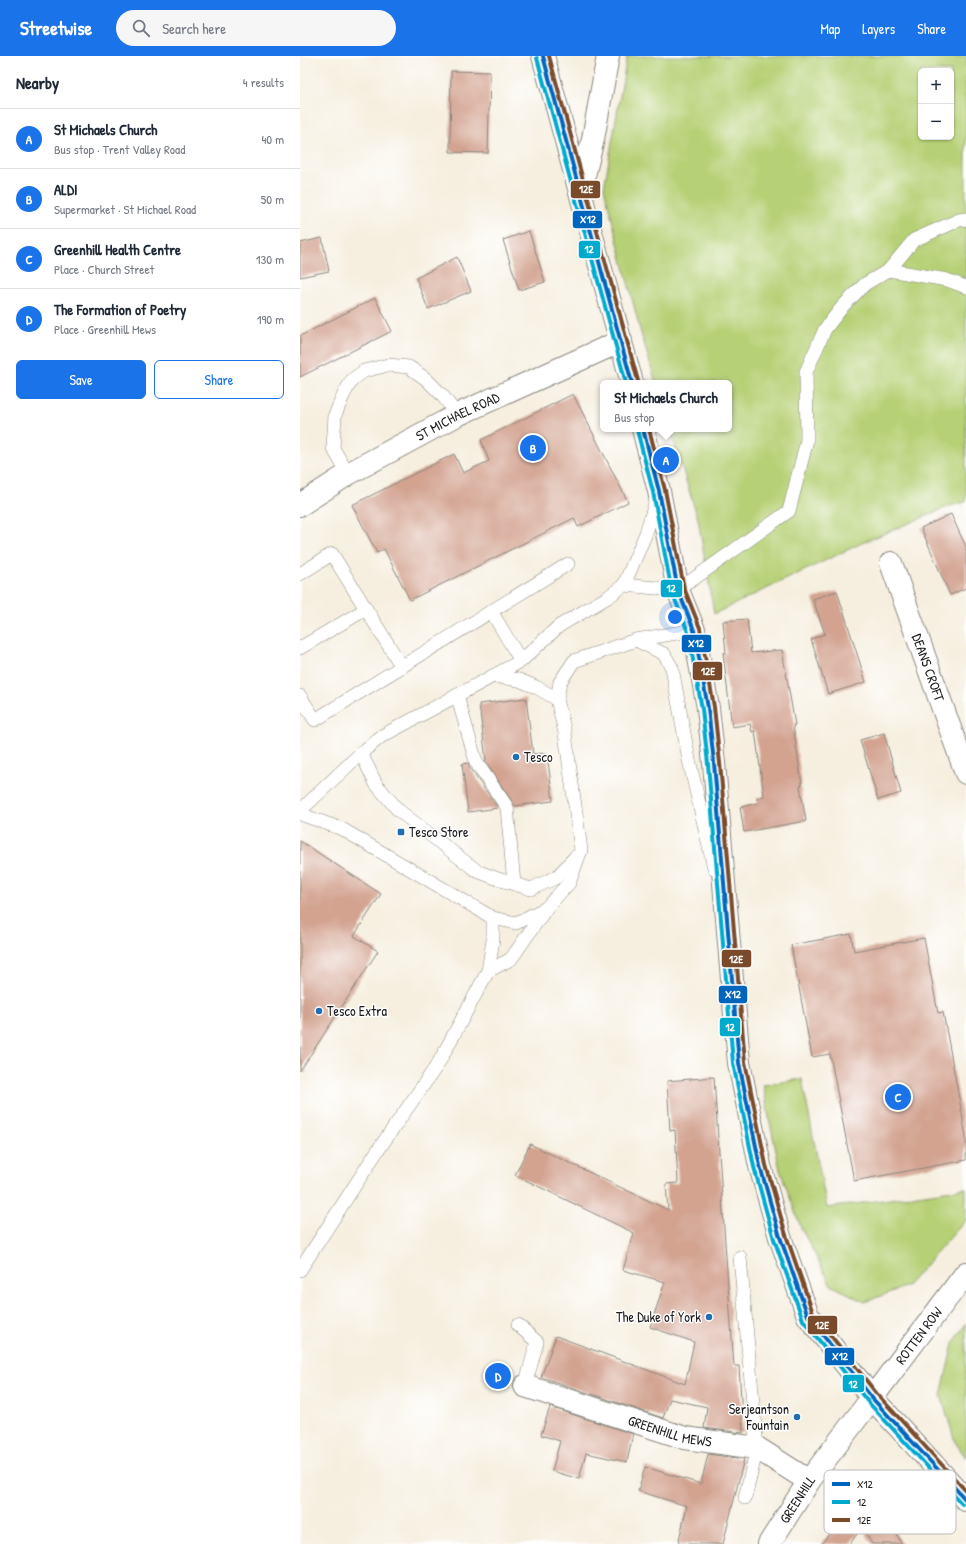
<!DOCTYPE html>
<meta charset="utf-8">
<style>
body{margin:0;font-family:"Patrick Hand",sans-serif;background:#f6f6f7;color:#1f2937}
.controls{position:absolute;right:12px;top:12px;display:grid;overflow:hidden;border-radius:6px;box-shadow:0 1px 3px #0004}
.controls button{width:36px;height:36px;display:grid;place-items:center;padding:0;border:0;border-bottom:1px solid #e0e1e3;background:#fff;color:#1f2937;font:20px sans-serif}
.you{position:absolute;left:375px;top:561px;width:14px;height:14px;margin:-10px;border:3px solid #fff;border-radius:50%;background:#1a73e8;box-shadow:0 0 0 6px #1a73e833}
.badge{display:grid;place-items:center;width:26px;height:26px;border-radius:50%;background:#1a73e8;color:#fff;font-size:13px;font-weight:700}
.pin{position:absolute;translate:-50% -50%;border:2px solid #fff;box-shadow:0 1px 4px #0006}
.popup{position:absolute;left:300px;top:324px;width:132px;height:52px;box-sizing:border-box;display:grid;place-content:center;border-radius:6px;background:#fff;filter:drop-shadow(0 1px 3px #0005);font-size:13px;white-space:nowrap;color:#747a83}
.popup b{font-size:15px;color:#1f2937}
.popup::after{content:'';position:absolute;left:50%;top:100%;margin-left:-8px;border:8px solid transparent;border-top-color:#fff}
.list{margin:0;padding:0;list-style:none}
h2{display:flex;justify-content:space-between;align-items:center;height:52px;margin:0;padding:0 16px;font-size:17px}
h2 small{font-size:13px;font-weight:400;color:#747a83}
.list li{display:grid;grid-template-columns:26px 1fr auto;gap:12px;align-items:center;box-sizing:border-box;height:60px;padding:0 16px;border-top:1px solid #e0e1e3}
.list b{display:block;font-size:15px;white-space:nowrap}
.list p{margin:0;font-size:13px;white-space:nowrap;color:#747a83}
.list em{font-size:13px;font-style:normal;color:#747a83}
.actions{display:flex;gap:8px;padding:12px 16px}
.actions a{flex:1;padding:9px 0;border:1px solid #1a73e8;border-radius:6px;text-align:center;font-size:14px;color:#1a73e8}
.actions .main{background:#1a73e8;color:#fff}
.icon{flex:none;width:22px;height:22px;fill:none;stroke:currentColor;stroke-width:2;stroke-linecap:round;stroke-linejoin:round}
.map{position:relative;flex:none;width:666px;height:1488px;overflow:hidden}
header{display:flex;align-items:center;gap:24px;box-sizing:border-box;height:56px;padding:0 20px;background:#1a73e8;color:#fff}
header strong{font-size:19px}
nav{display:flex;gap:22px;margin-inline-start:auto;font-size:14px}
.search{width:280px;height:36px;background:#f6f6f7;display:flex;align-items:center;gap:10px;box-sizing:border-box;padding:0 14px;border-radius:22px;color:#747a83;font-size:15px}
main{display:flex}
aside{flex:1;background:#fff}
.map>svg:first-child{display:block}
.green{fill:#b6d075;stroke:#697648;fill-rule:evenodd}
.building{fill:#d3a390}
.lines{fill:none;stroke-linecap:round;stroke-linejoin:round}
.lane-casing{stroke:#89867e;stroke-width:14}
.street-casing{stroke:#89867e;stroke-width:24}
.secondary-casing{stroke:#89867e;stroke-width:24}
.lane{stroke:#fff;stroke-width:13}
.street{stroke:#fff;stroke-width:22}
.secondary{stroke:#fff;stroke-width:22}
.bus-1-casing{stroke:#fff;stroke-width:7}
.bus-2-casing{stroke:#fff;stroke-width:7}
.bus-3-casing{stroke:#fff;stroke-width:7}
.bus-1{stroke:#0065bd;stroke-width:4}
.bus-2{stroke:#00a9ce;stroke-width:4}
.bus-3{stroke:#7a4b2a;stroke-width:4}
.poi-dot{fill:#1f6fb2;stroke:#fff;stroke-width:1.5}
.labels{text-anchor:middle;stroke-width:3;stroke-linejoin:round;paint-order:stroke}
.street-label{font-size:14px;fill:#1c1c1c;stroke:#fff}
.poi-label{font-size:14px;fill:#1c1c1c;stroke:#fff;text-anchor:start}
.key{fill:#fff;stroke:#bbb;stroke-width:1}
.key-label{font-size:11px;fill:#1c1c1c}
.line-badge{stroke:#fff;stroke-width:1.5}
.badge-label{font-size:11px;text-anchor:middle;font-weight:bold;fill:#fff}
</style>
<header>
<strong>Streetwise</strong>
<div class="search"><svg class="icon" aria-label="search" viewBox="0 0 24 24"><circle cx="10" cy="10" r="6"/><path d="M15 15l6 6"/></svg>Search here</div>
<nav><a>Map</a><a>Layers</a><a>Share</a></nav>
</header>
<main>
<aside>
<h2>Nearby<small>4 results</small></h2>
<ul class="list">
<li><span class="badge">A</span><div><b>St Michaels Church</b><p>Bus stop · Trent Valley Road</p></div><em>40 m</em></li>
<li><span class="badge">B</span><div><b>ALDI</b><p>Supermarket · St Michael Road</p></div><em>50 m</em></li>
<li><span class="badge">C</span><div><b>Greenhill Health Centre</b><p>Place · Church Street</p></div><em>130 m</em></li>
<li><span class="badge">D</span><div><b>The Formation of Poetry</b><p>Place · Greenhill Mews</p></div><em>190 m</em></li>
</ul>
<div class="actions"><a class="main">Save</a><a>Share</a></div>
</aside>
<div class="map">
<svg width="666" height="1488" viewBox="0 0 666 1488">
<rect width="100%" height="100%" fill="#fff"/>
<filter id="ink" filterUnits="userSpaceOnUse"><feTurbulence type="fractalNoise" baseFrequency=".025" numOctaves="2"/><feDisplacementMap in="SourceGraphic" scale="8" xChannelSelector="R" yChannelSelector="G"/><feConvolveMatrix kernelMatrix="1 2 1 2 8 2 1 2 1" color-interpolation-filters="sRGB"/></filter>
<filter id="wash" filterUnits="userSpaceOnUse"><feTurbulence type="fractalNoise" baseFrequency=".012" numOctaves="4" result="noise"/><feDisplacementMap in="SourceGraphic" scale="16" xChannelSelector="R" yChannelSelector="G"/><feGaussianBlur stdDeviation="0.9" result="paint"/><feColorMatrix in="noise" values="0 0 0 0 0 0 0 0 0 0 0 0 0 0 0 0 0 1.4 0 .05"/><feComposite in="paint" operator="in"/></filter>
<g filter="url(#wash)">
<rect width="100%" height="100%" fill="#f6efdf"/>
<g class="green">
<path d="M327 0H666V446L650 450 564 486 414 558 398 463 370 373H429V327H356L340 274 304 132ZM621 15H651V81H621Z"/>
<path d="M502 1023 527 1152 666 1132V1164L607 1230 565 1246 531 1229 501 1172 480 1114 469 1062 463 1029Z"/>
<path d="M666 1267V1402L655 1386 641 1339 653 1288Z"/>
</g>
<g id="blocks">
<g class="building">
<path d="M151 15 190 16 188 97 150 96Z"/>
<path d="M229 175 245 226 219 234 203 184Z"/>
<path d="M22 182 29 215 0 221V187Z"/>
<path d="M157 201 171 235 128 253 116 222Z"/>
<path d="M75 242 92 275 0 321V280Z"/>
<path d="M273 338 328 446 278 471 274 462 110 544 84 493 77 497 52 449 154 398 163 417 189 405 181 384Z"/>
<path d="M651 458 666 491V532L650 539 621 472Z"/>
<path d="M537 535 566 626 528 638 511 583 525 578 513 543Z"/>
<path d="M447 563 451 597 482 594 495 669H493L502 729 500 730 506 765 444 776 440 751 458 747 457 742 464 740 455 675 452 676 450 668 432 671 423 597H426L423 565Z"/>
<path d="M226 642 233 698 247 697 253 745 215 750 185 705 186 704 179 648Z"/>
<path d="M584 677 601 737 578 744 560 684Z"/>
<path d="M168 707 169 711 198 752 168 756 162 708Z"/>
<path d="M0 785 81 838 54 880 78 895 0 1015Z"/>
<path d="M551 878 554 895 624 882 638 957 643 956 666 1080V1104L554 1125 530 998 512 1001 491 889Z"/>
<path d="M414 1021 425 1187 434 1310H439L443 1377 404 1372 407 1351 370 1343 363 1362 241 1321 256 1280 385 1328 394 1286 350 1271 365 1226 323 1214 334 1177 215 1119 230 1088 368 1154 366 1128 378 1127 375 1074 370 1075 367 1025Z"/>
<path d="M250 1351 333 1378 327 1406 286 1397 279 1423 252 1415 260 1385 241 1379Z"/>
<path d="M408 1398 444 1403 423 1488H378L387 1450 338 1435 345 1411 401 1428Z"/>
<path d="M549 1454 559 1459 574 1460 584 1456 602 1488H572L562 1471 550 1488H521Z"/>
</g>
</g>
</g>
<g filter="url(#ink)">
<use href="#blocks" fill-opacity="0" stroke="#89867e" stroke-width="1"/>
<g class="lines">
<defs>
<g id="lane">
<path d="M589 214 647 224 666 231"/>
<path d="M48 418 33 392 35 359 44 338 52 324 64 315 88 309 109 311 126 323 142 339 157 359"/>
<path d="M0 518 32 498 102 611"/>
<path d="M324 529 346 477 357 441"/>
<path d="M191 555 221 605"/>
<path d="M336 584 364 598 372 612 389 704 414 812"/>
<path d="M0 592 66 553"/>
<path d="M193 620 219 624 236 631 257 643"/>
<path d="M157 639 176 706 207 751 214 828"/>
<path d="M0 640 15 664 268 508"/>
<path d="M61 697 76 728 98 754 177 815 198 823 231 833 257 821 275 801"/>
<path d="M0 755 61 697 82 680 221 605 259 570 308 541 324 529 378 534 489 455 507 384 506 316 525 273 543 250 565 228 589 214 614 184 659 164 666 163"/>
<path d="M0 758 42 773 193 862 216 867 246 852 269 827 281 794 265 677 257 643 260 626 274 605 336 584 394 574"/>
<path d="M188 915 193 884V862"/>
<path d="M440 1201 457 1392 445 1442"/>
<path d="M0 1214 76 1097 138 1008 188 915 211 903 245 854"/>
<path d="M218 1269 237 1286 225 1330"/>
</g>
<g id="street">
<path d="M280 136 293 83 308 0"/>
<path id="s1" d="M0 449 48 418 157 359 321 285"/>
<path id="s2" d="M591 507 666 717"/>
<path d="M378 534 394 574"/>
<path id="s3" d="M225 1330 385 1382 457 1392 509 1425"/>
<path id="s4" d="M469 1488 509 1425 572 1342"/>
</g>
<g id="secondary">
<path d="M243 0 332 327"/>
<path d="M343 373 359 435 378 534"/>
<path d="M394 574 408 652 414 707 439 1007 460 1110 480 1181 508 1260 572 1342 666 1444"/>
<path id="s5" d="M572 1342 666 1217"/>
</g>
</defs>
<use href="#lane" class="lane-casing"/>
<use href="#street" class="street-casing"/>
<use href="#secondary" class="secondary-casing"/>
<use href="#lane" class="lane"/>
<use href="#street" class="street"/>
<use href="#secondary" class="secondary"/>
<defs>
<g id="bus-1">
<path d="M243 0 332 327"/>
<path d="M343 373 359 435 378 534 394 574 408 652 414 707 439 1007 460 1110 480 1181 508 1260 572 1342 666 1444"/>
</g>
<g id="bus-2">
<path d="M237 2 326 327"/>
<path d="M337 374 353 436 372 536 388 576 402 653 408 708 433 1007 454 1111 474 1183 503 1264 568 1346 662 1448"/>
</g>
<g id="bus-3">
<path d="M249 0 338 325"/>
<path d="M349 373 365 434 384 532 400 572 414 651 420 707 445 1006 466 1109 486 1179 513 1257 577 1338 666 1435"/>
</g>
</defs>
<use href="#bus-1" class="bus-1-casing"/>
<use href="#bus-2" class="bus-2-casing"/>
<use href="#bus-3" class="bus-3-casing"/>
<use href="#bus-1" class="bus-1"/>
<use href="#bus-2" class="bus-2"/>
<use href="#bus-3" class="bus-3"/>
</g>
</g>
<g class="poi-dot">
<circle cx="216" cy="701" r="4"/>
<rect x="97" y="772" width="8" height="8" rx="2"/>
<circle cx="19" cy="955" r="4"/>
<circle cx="409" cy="1261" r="4"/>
<circle cx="497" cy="1361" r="4"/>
</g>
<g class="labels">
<g class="street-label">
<text dy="5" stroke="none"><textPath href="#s1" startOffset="181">ST MICHAEL ROAD</textPath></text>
<text dy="5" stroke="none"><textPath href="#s2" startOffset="111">DEANS CROFT</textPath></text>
<text dy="5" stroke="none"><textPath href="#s5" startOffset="78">ROTTEN ROW</textPath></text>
<text dy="5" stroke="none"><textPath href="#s3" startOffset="152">GREENHILL MEWS</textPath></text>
<text dy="5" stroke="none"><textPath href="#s4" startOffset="53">GREENHILL</textPath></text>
</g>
<g class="poi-label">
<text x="224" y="706">Tesco</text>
<text x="109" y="781">Tesco Store</text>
<text x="27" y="960">Tesco Extra</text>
<text x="401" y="1266" text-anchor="end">The Duke of York</text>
<text x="489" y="1358" text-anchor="end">Serjeantson<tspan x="489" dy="16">Fountain</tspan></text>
</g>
</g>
<rect x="524" y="1414" width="132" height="64" rx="6" class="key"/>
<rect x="532" y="1426" width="18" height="4" fill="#0065bd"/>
<rect x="532" y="1444" width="18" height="4" fill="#00a9ce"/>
<rect x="532" y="1462" width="18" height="4" fill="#7a4b2a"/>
<g class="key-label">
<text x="557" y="1432">X12</text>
<text x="557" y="1450">12</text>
<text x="557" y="1468">12E</text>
</g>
<g class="line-badge">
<rect x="270" y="124" width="31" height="19" rx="4" fill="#7a4b2a"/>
<rect x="272" y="154" width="31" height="19" rx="4" fill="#0065bd"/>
<rect x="278" y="184" width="23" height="19" rx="4" fill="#00a9ce"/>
<rect x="360" y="523" width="23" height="19" rx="4" fill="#00a9ce"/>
<rect x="381" y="578" width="31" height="19" rx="4" fill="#0065bd"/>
<rect x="392" y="605" width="31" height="20" rx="4" fill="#7a4b2a"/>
<rect x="421" y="893" width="31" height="19" rx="4" fill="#7a4b2a"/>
<rect x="418" y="929" width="30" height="19" rx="4" fill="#0065bd"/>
<rect x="419" y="961" width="22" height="20" rx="4" fill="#00a9ce"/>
<rect x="507" y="1259" width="31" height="20" rx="4" fill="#7a4b2a"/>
<rect x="524" y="1291" width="31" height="19" rx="4" fill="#0065bd"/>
<rect x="542" y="1318" width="23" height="19" rx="4" fill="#00a9ce"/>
</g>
<g class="badge-label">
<text x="286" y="137">12E</text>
<text x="288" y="167">X12</text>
<text x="289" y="197">12</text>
<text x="371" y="536">12</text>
<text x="396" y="591">X12</text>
<text x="408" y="619">12E</text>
<text x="436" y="907">12E</text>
<text x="433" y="942">X12</text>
<text x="430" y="975">12</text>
<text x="522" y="1273">12E</text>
<text x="540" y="1304">X12</text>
<text x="553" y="1332">12</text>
</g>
</svg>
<div class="controls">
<button>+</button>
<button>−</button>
</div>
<div class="you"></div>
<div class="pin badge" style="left:366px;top:404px">A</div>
<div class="popup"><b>St Michaels Church</b>Bus stop</div>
<div class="pin badge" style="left:233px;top:392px">B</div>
<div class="pin badge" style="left:598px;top:1041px">C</div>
<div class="pin badge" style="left:198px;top:1320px">D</div>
</div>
</main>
